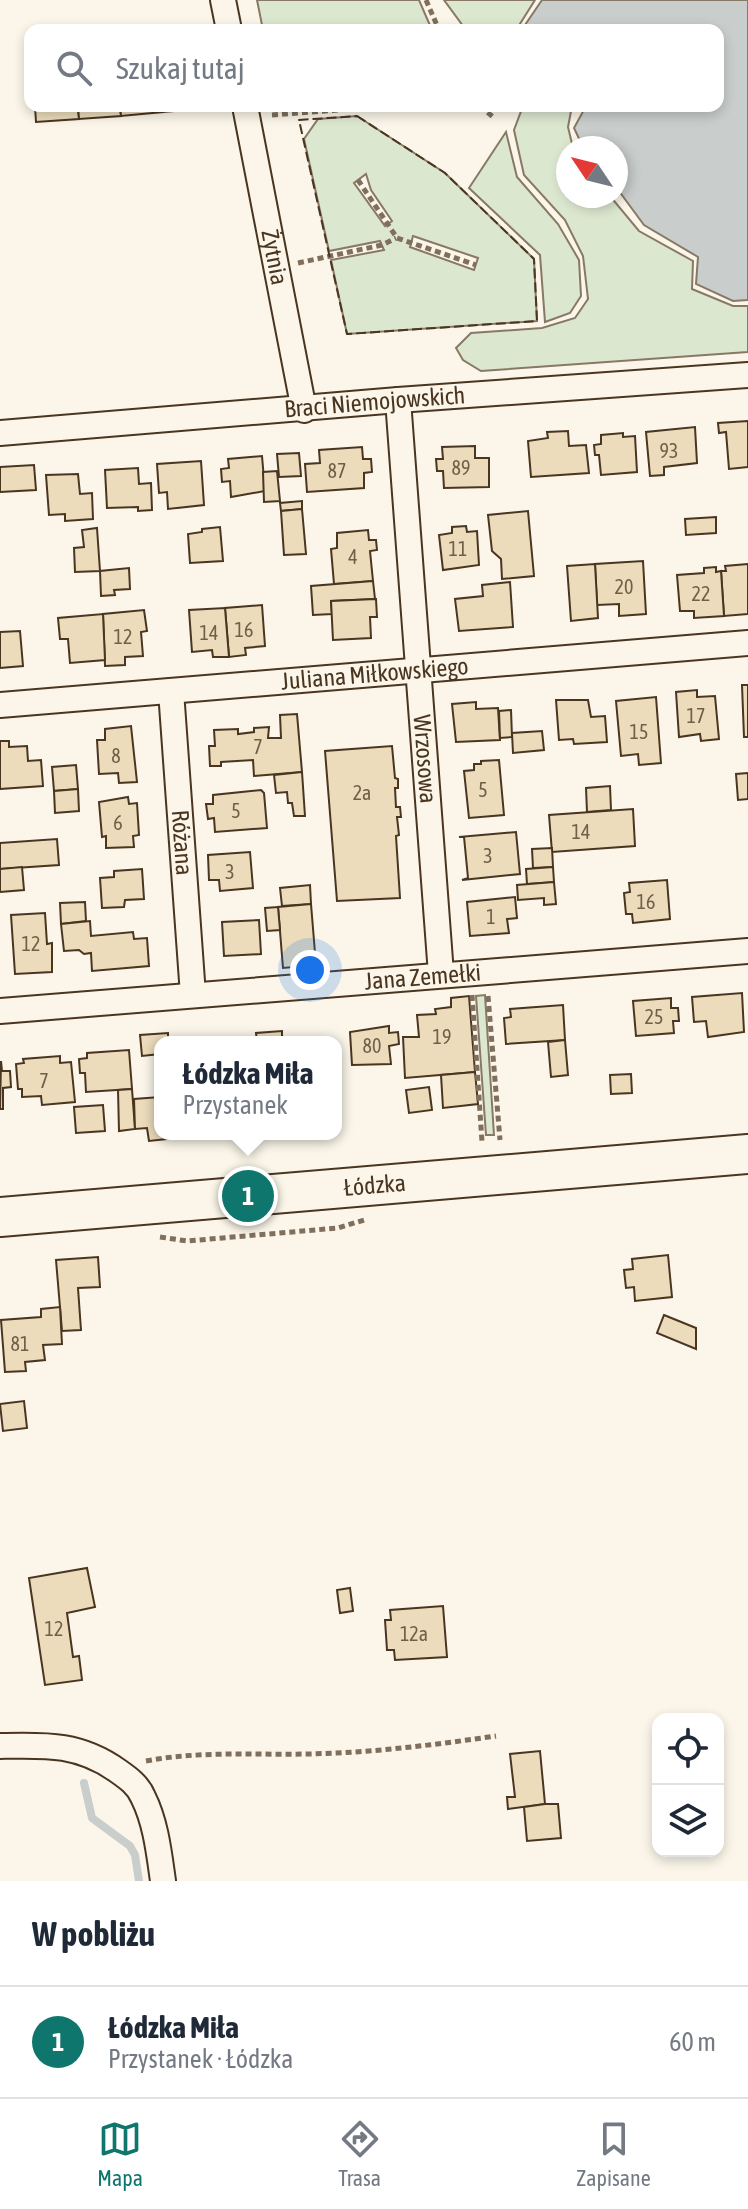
<!DOCTYPE html>
<html lang="pl">
<meta charset="utf-8">
<style>
body{margin:0;font-family:"Asap Condensed",sans-serif;background:#f2f2f3;color:#1f2937}
.controls{position:absolute;right:24px;bottom:24px;display:grid;overflow:hidden;border-radius:16px;box-shadow:0 4px 12px #0003}
.controls button{width:72px;height:72px;display:grid;place-items:center;padding:0;border:0;border-bottom:2px solid #e0e1e3;background:#fff;color:#1f2937;font:40px sans-serif}
.compass{position:absolute;left:556px;top:136px;width:72px;height:72px;border-radius:50%;background:#fff;box-shadow:0 4px 12px #0003;rotate:305deg}
.you{position:absolute;left:310px;top:970px;width:28px;height:28px;margin:-20px;border:6px solid #fff;border-radius:50%;background:#1a73e8;box-shadow:0 0 0 12px #1a73e833}
.badge{display:grid;place-items:center;width:52px;height:52px;border-radius:50%;background:#0f766e;color:#fff;font-size:26px;font-weight:700}
.pin{position:absolute;translate:-50% -50%;border:4px solid #fff;box-shadow:0 2px 8px #0006}
.popup{position:absolute;left:154px;top:1036px;width:188px;height:104px;box-sizing:border-box;display:grid;place-content:center;border-radius:16px;background:#fff;filter:drop-shadow(0 2px 6px #0005);font-size:26px;white-space:nowrap;color:#747a83}
.popup b{font-size:30px;color:#1f2937}
.popup::after{content:'';position:absolute;left:50%;top:100%;margin-left:-16px;border:16px solid transparent;border-top-color:#fff}
.list{margin:0;padding:0;list-style:none}
h2{display:flex;justify-content:space-between;align-items:center;height:104px;margin:0;padding:0 32px;font-size:34px}
h2 small{font-size:26px;font-weight:400;color:#747a83}
.list li{display:grid;grid-template-columns:52px 1fr auto;gap:24px;align-items:center;box-sizing:border-box;height:112px;padding:0 32px;border-top:2px solid #e0e1e3}
.list b{display:block;font-size:30px;white-space:nowrap}
.list p{margin:0;font-size:26px;white-space:nowrap;color:#747a83}
.list em{font-size:26px;font-style:normal;color:#747a83}
.icon{flex:none;width:44px;height:44px;fill:none;stroke:currentColor;stroke-width:2;stroke-linecap:round;stroke-linejoin:round}
.map{position:relative;flex:none;width:748px;height:1881px;overflow:hidden}
.search{position:absolute;background:#fff;box-shadow:0 4px 12px #0003;left:24px;right:24px;top:24px;height:88px;display:flex;align-items:center;gap:20px;box-sizing:border-box;padding:0 28px;border-radius:16px;color:#747a83;font-size:30px}
.sheet{height:216px;background:#fff}
nav{display:flex;justify-content:space-around;align-items:center;box-sizing:border-box;height:112px;border-top:2px solid #e0e1e3;background:#fff;font-size:22px;color:#747a83}
nav a{display:grid;justify-items:center;gap:4px}
nav .on{color:#0f766e}
.map>svg:first-child{display:block}
.green{fill:#dce7d0;stroke:#887966;stroke-width:2;fill-rule:evenodd}
.water{fill:#c9cecd;stroke:#887966;stroke-width:2}
.lines{fill:none;stroke-linecap:round;stroke-linejoin:round}
.stream{stroke:#c9cecd;stroke-width:8}
.building{fill:#ecdcbc;stroke:#4a3520;stroke-width:2}
.street-casing{stroke:#4a3520;stroke-width:28}
.primary-casing{stroke:#4a3520;stroke-width:42}
.path{stroke:#7f6f5c;stroke-width:5;stroke-dasharray:6 4;stroke-linecap:butt}
.street{stroke:#fbf6e9;stroke-width:24}
.primary{stroke:#fbf6e9;stroke-width:38}
.fence{stroke:#4a3520;stroke-width:2;stroke-dasharray:10 4;stroke-linecap:butt}
.labels{text-anchor:middle;stroke-width:6;stroke-linejoin:round;paint-order:stroke}
.number-label{font-size:20px;fill:#725f47}
.street-label{font-size:24px;fill:#4a3520;stroke:#fbf6e9}
</style>
<div class="map">
<svg width="748" height="1881" viewBox="0 0 748 1881">
<rect width="100%" height="100%" fill="#fbf6e9"/>
<g class="green">
<path d="M257 0H419L432 30H263Z"/>
<path d="M444 0H535L518 27 520 30H466Z"/>
<path d="M523 106H572L568 127 573 148H568V196H610L639 231 693 261 692 289 733 306H748V352L481 371 463 360 456 348 471 333 542 328 575 318 588 299 583 256 565 220 524 175 514 130Z"/>
<path d="M357 116 445 173 534 259 537 321 347 334 331 260 384 250 380 241 329 251 304 139 318 119ZM366 174 371 190 392 221 385 226 354 183ZM413 236 478 258 474 270 410 247Z"/>
<path d="M506 132 517 177 558 224 579 260 581 296 570 313 545 322 540 255 469 188Z"/>
<path d="M485 995 494 1135H486L476 996Z"/>
</g>
<path class="water" d="M542 0H748V300L733 301 696 284 698 257 644 225 616 187 614 145H582L574 128 586 106H718V30H528L525 25Z"/>
<g class="lines">
<path class="stream" d="M84 1783 92 1818 130 1846 135 1855 139 1881"/>
</g>
<g class="building">
<path d="M35 106H78L79 119 36 122Z"/>
<path d="M78 106H120L121 116 79 119Z"/>
<path d="M120 106H163V112L121 116Z"/>
<path d="M163 106H199V109L163 112Z"/>
<path d="M748 421V467L729 469 726 432 719 433 718 423Z"/>
<path d="M695 427 697 463 664 467V475L650 476 646 432Z"/>
<path d="M568 431 569 446 586 445 589 473 531 477 528 441 548 438 547 432Z"/>
<path d="M623 433V437L635 436 637 472 601 475 599 455H595L594 445 601 444V435Z"/>
<path d="M475 446V458H489V487L444 488 443 471H437L436 459H443L442 447Z"/>
<path d="M362 447 363 459H371L372 472 364 473V488L307 492 305 464 320 463 319 450Z"/>
<path d="M299 453 301 476 279 477 277 454Z"/>
<path d="M262 456 265 491 231 497 230 481 222 482 221 469 229 468 228 459Z"/>
<path d="M201 461 204 505 168 509 167 492 159 493 157 464Z"/>
<path d="M34 465 36 490 0 492V467Z"/>
<path d="M138 468 139 484 151 483 152 510 138 511V507L107 508 105 470Z"/>
<path d="M277 471 280 501 264 502 263 472Z"/>
<path d="M78 474 80 494 92 493 93 519 65 521V514L49 515 46 475Z"/>
<path d="M302 501V509L281 511 280 503Z"/>
<path d="M302 509 306 554 284 555 281 511Z"/>
<path d="M528 511 534 576 502 579 501 559 492 551 488 515Z"/>
<path d="M716 517V533L686 535 685 519Z"/>
<path d="M466 526 467 532 477 531 479 565 443 570 439 535 452 533V527Z"/>
<path d="M220 527 223 561 190 563 188 534 202 532V529Z"/>
<path d="M97 528 100 571 75 572 74 548 84 547 82 530Z"/>
<path d="M368 530 369 540H376L377 550 370 551 373 581 334 584 331 549 337 548V533Z"/>
<path d="M643 561 646 614 619 616V604L597 605 595 564Z"/>
<path d="M595 564 598 618 571 621 567 566Z"/>
<path d="M748 564V614L724 616 721 571H726L725 566Z"/>
<path d="M716 567V572L721 571 724 616 694 618V611H680L677 575 704 573V568Z"/>
<path d="M129 568 130 589 114 590 115 595 101 596 100 571Z"/>
<path d="M373 581 375 599 331 601 332 614 313 615 311 586Z"/>
<path d="M510 582 513 627 459 631 455 599 483 596 482 585Z"/>
<path d="M376 599 377 617H370L371 638 333 640 331 601Z"/>
<path d="M262 605 265 646 245 648 246 655 229 657 225 608Z"/>
<path d="M225 608 229 657H213L212 650 192 652 189 610Z"/>
<path d="M144 610 147 631 141 632 143 656 125 657V665L105 666 103 614Z"/>
<path d="M103 614 105 660 70 663 68 639H60L58 618Z"/>
<path d="M20 631 23 666 0 668V632Z"/>
<path d="M742 685H748V737H744Z"/>
<path d="M697 690V697L715 696 719 739 701 741 700 734 679 737 676 692Z"/>
<path d="M656 697 661 763 639 765 638 754 621 756 616 701Z"/>
<path d="M556 700H588L591 717 605 716 607 742 574 744 573 739 559 740Z"/>
<path d="M476 702V709L498 708 500 740 456 742 452 704Z"/>
<path d="M511 710 512 737 500 738 499 711Z"/>
<path d="M297 714 302 772 254 776 253 760 221 762V766H210L209 746H215L214 730 238 729V734L254 732V728L269 727 268 738H281L280 715Z"/>
<path d="M131 726 137 782 119 783 118 773 99 774 97 740H105V729Z"/>
<path d="M542 731 544 750 513 753 512 733Z"/>
<path d="M0 741H9V747L27 746 28 761 41 760 43 786 0 789Z"/>
<path d="M392 746 395 778 398 779V788H395L396 807H400L401 817H397L399 835 396 836 400 898 337 901 325 751Z"/>
<path d="M499 760 504 815 469 818 464 771 474 770V764H481V761Z"/>
<path d="M76 765 78 789 54 791 52 767Z"/>
<path d="M302 772 305 816H294L292 803H288L287 792 276 793 274 775Z"/>
<path d="M748 773V799L738 800 736 774Z"/>
<path d="M610 786 611 810 587 812 586 788Z"/>
<path d="M78 789 79 811 55 813 54 791Z"/>
<path d="M261 790 264 793 267 828 215 832 214 818 208 819 206 804H213V795Z"/>
<path d="M128 797 129 804 137 803 139 835 133 836 134 847 106 848V836L102 837 99 802Z"/>
<path d="M633 809 635 846 552 852 549 815Z"/>
<path d="M516 832 520 874 462 880 468 878 464 837H459Z"/>
<path d="M57 839 59 865 0 869V843Z"/>
<path d="M552 848 553 867 533 868 532 849Z"/>
<path d="M250 852 253 888 220 891 219 880H209L208 855Z"/>
<path d="M22 867 24 890 0 892V869Z"/>
<path d="M553 867 554 882 527 884 526 869Z"/>
<path d="M142 869 144 899 125 900 124 907 102 908 100 878 114 877V871Z"/>
<path d="M667 880 670 919 633 923 632 914H626L624 893 630 892 629 883Z"/>
<path d="M554 882 556 904 544 905V898L518 900 517 885Z"/>
<path d="M310 885 311 904 282 906 280 888Z"/>
<path d="M515 897 517 918 507 919 509 933 470 936 467 902Z"/>
<path d="M85 902 86 921 61 924 60 903Z"/>
<path d="M311 904 316 965 283 968 278 907Z"/>
<path d="M278 907 280 930 267 931 265 908Z"/>
<path d="M45 913 47 944 52 943V972L15 974 11 915Z"/>
<path d="M259 920 261 954 224 956 222 922Z"/>
<path d="M90 921 91 936 133 932 134 939 147 938 149 966 92 971 91 953 84 954 79 950 64 951 61 924Z"/>
<path d="M742 993 744 1032 708 1037 706 1021 694 1022 692 997Z"/>
<path d="M469 996 475 1072 405 1078 403 1037H419L417 1015 436 1014 435 1009 451 1007V998Z"/>
<path d="M671 998V1008H678L679 1021H673L674 1033 636 1036 633 1001Z"/>
<path d="M563 1005 565 1040 506 1044 504 1018 511 1017 510 1009Z"/>
<path d="M389 1026V1033L398 1032 399 1044 389 1046 391 1064 352 1065 350 1032Z"/>
<path d="M282 1031V1042H257L256 1033Z"/>
<path d="M168 1033V1042H160V1054L142 1056 140 1035Z"/>
<path d="M565 1040 568 1075 551 1077 548 1042Z"/>
<path d="M129 1050 132 1089 86 1092 85 1073H80L79 1059 87 1058V1053Z"/>
<path d="M60 1056V1063L71 1062 75 1102 42 1105 41 1096 22 1097V1089H18L16 1064 24 1063 23 1059Z"/>
<path d="M1 1061 2 1071H10L11 1087 3 1088V1109H0Z"/>
<path d="M475 1072 478 1104 443 1108 441 1075Z"/>
<path d="M631 1074 632 1093 611 1094 610 1075Z"/>
<path d="M429 1087 432 1110 409 1113 406 1090Z"/>
<path d="M132 1089 135 1129 119 1131 118 1090Z"/>
<path d="M160 1097V1134H195V1136L149 1141 147 1128 135 1129 134 1099Z"/>
<path d="M103 1105 105 1131 76 1133 74 1107Z"/>
<path d="M668 1255 672 1297 635 1301 634 1287 626 1288 624 1270 633 1269 632 1259Z"/>
<path d="M98 1257 100 1287 78 1288 81 1330 62 1331 56 1260Z"/>
<path d="M60 1307 62 1344 43 1345 45 1360 25 1362 26 1371 5 1372 1 1320 41 1317V1309Z"/>
<path d="M664 1315 696 1328V1349L657 1333Z"/>
<path d="M24 1401 27 1428 3 1431 0 1404Z"/>
<path d="M87 1568 95 1607 67 1613 73 1657 79 1656 82 1680 45 1685 29 1578Z"/>
<path d="M350 1588 353 1611 340 1613 337 1590Z"/>
<path d="M443 1606 447 1657 395 1660 394 1650H387L385 1620H391L390 1610Z"/>
<path d="M540 1751 545 1804 508 1809 507 1797H515L510 1754Z"/>
<path d="M545 1804H558L561 1838 527 1841 524 1807Z"/>
</g>
<g class="lines">
<defs>
<g id="street">
<path d="M223 0 229 30"/>
<path id="s1" d="M245 106 304 410"/>
<path id="s2" d="M398 400 441 974"/>
<path id="s3" d="M0 433 398 400 748 375"/>
<path id="s4" d="M171 691 193 995"/>
<path id="s5" d="M0 705 748 643"/>
<path id="s6" d="M0 1011 748 951"/>
<path d="M0 1746C45 1745 79 1743 118 1771 128 1778 138 1785 143 1797 156 1823 159 1853 163 1881"/>
</g>
<g id="primary">
<path id="s7" d="M0 1217 748 1154"/>
</g>
</defs>
<use href="#street" class="street-casing"/>
<use href="#primary" class="primary-casing"/>
<g class="path">
<path d="M426 0 439 30"/>
<path d="M480 106 493 117"/>
<path d="M272 115 389 106"/>
<path d="M358 180 397 238 476 265"/>
<path d="M298 263 382 245 396 238"/>
<path d="M472 995 482 1142"/>
<path d="M488 996 500 1140"/>
<path d="M160 1237 187 1241 338 1228 364 1220"/>
<path d="M146 1761C198 1751 252 1755 306 1754 370 1753 433 1745 496 1736"/>
</g>
<use href="#street" class="street"/>
<use href="#primary" class="primary"/>
<path class="fence" d="M357 116 445 173 534 259 537 321 347 334 299 120Z"/>
</g>
<g class="labels">
<g class="number-label">
<text x="669" y="458">93</text>
<text x="461" y="475">89</text>
<text x="337" y="478">87</text>
<text x="458" y="556">11</text>
<text x="353" y="564">4</text>
<text x="624" y="594">20</text>
<text x="701" y="601">22</text>
<text x="244" y="637">16</text>
<text x="209" y="640">14</text>
<text x="123" y="644">12</text>
<text x="696" y="723">17</text>
<text x="639" y="739">15</text>
<text x="258" y="754">7</text>
<text x="116" y="763">8</text>
<text x="483" y="797">5</text>
<text x="362" y="800">2a</text>
<text x="236" y="818">5</text>
<text x="118" y="830">6</text>
<text x="581" y="839">14</text>
<text x="488" y="863">3</text>
<text x="230" y="879">3</text>
<text x="646" y="909">16</text>
<text x="491" y="924">1</text>
<text x="31" y="951">12</text>
<text x="654" y="1024">25</text>
<text x="442" y="1044">19</text>
<text x="372" y="1053">80</text>
<text x="44" y="1088">7</text>
<text x="20" y="1351">81</text>
<text x="54" y="1636">12</text>
<text x="414" y="1641">12a</text>
</g>
<g class="street-label">
<text dy="8" stroke="none"><textPath href="#s1" startOffset="154">Żytnia</textPath></text>
<text dy="8" stroke="none"><textPath href="#s3" startOffset="376">Braci Niemojowskich</textPath></text>
<text dy="8" stroke="none"><textPath href="#s5" startOffset="376">Juliana Miłkowskiego</textPath></text>
<text dy="8" stroke="none"><textPath href="#s2" startOffset="360">Wrzosowa</textPath></text>
<text dy="8" stroke="none"><textPath href="#s4" startOffset="152">Różana</textPath></text>
<text dy="8" stroke="none"><textPath href="#s6" startOffset="424">Jana Zemełki</textPath></text>
<text dy="8" stroke="none"><textPath href="#s7" startOffset="376">Łódzka</textPath></text>
</g>
</g>
</svg>
<div class="controls">
<button><svg class="icon" aria-label="locate" viewBox="0 0 24 24"><circle cx="12" cy="12" r="6"/><path d="M12 2v4M12 18v4M2 12h4M18 12h4"/></svg></button>
<button><svg class="icon" aria-label="layers" viewBox="0 0 24 24"><path d="M12 4l9 5-9 5-9-5zM3 14l9 5 9-5"/></svg></button>
</div>
<svg class="compass" viewBox="-18 -18 36 36"><path d="M0-13l5 13h-10z" fill="#e53935"/><path d="M0 13l5-13h-10z" fill="#747a83"/></svg>
<div class="you"></div>
<div class="pin badge" style="left:248px;top:1196px">1</div>
<div class="popup"><b>Łódzka Miła</b>Przystanek</div>
<div class="search"><svg class="icon" aria-label="search" viewBox="0 0 24 24"><circle cx="10" cy="10" r="6"/><path d="M15 15l6 6"/></svg>Szukaj tutaj</div>
</div>
<section class="sheet">
<h2>W pobliżu<small></small></h2>
<ul class="list">
<li><span class="badge">1</span><div><b>Łódzka Miła</b><p>Przystanek · Łódzka</p></div><em>60 m</em></li>
</ul>
</section>
<nav>
<a class="on"><svg class="icon" aria-label="map" viewBox="0 0 24 24"><path d="M3 6l6-2 6 2 6-2v14l-6 2-6-2-6 2zM9 4v14M15 6v14"/></svg>Mapa</a>
<a><svg class="icon" aria-label="directions" viewBox="0 0 24 24"><path d="M12 3l9 9-9 9-9-9zM9 14v-3h6M13 9l2 2-2 2"/></svg>Trasa</a>
<a><svg class="icon" aria-label="saved" viewBox="0 0 24 24"><path d="M7 4h10v16l-5-4-5 4z"/></svg>Zapisane</a>
</nav>
